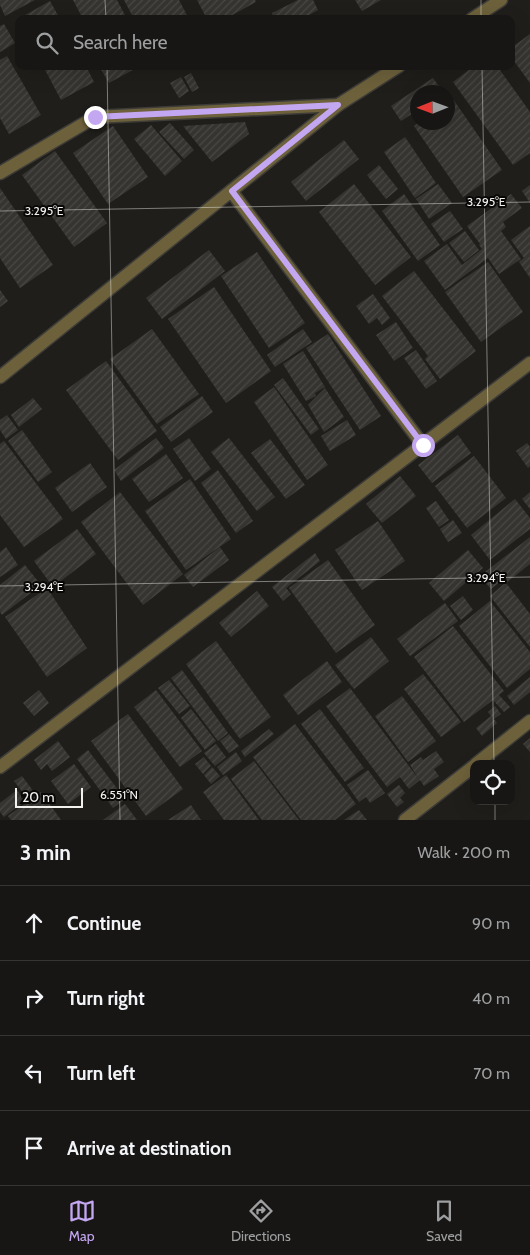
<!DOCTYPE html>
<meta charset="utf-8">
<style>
body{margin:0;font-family:Cabin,sans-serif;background:#201f1d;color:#f1f3f6}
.controls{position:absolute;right:15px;bottom:15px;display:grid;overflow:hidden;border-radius:10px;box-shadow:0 5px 20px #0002}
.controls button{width:45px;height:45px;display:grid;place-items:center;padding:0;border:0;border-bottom:1px solid #363534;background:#171614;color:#f1f3f6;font:25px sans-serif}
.compass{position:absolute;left:410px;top:85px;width:45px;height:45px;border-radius:50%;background:#171614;box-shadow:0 5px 20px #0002;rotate:269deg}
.scale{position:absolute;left:15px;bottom:12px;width:68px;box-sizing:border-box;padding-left:5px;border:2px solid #f2f1ee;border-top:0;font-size:14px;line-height:18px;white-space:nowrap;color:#f2f1ee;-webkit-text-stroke:4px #090807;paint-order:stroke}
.stop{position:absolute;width:15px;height:15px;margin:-11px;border:4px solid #c4a7f1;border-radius:50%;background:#fff}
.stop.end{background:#c4a7f1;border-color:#fff;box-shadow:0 1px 5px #0008}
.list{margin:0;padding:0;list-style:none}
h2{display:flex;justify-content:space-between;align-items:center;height:65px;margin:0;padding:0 20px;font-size:21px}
h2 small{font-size:16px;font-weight:400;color:#9e9fa0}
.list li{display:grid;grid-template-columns:32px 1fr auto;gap:15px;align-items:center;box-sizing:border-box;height:75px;padding:0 20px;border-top:1px solid #363534}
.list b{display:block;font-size:19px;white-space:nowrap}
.list em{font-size:16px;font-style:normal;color:#9e9fa0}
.icon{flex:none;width:28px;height:28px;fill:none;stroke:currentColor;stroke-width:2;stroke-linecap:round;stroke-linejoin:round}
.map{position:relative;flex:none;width:530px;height:820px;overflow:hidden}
.search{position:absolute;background:#171614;box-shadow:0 5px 20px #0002;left:15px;right:15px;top:15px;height:55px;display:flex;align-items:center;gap:12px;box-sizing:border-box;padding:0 18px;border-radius:10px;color:#9e9fa0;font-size:19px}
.sheet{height:365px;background:#171614}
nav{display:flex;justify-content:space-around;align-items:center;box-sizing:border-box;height:70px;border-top:1px solid #363534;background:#171614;font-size:14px;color:#9e9fa0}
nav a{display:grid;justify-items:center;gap:2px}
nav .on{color:#c4a7f1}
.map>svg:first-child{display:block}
.building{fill:url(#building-hatch)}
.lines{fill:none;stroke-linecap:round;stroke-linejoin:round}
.street-casing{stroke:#3d3c38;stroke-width:15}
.street{stroke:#6d613b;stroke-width:12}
.route{stroke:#c4a7f1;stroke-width:6}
.ticks{fill:none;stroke:#f2f1ee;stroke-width:1;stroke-opacity:0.45}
.ticks-label{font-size:12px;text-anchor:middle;fill:#f2f1ee;stroke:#090807;stroke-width:4;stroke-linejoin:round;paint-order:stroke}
</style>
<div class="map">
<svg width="530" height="820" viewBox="0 0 530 820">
<defs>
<pattern id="building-hatch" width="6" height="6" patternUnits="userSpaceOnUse" patternTransform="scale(1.25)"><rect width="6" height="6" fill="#353430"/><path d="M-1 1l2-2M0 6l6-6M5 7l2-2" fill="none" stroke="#494844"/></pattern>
</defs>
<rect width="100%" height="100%" fill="#1f1e1a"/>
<g class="building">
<path d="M0 0H35L5 16 0 5Z"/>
<path d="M73 0H117L127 19H83Z"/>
<path d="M124 0H179L189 19H134Z"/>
<path d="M197 0H255L256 2 225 19H207Z"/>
<path d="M298 0H313L318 10 302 19H274L272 13Z"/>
<path d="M355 0H381L362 11Z"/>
<path d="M50 1 60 19H18Z"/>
<path d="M4 24 15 43 0 52V26Z"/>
<path d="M530 34V83L511 57V48Z"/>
<path d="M7 56 41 115 9 134 0 118V60Z"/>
<path d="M43 66H86L94 82 61 100Z"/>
<path d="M99 66H140L109 83Z"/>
<path d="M474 66H497L530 112V153L513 165 453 82Z"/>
<path d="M191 73 199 88 192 92 184 77Z"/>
<path d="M181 77 189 91 179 98 170 83Z"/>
<path d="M433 78 443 92H418V110L401 121 391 106Z"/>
<path d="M453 99 502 170 463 197 414 126 419 122H448V102Z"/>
<path d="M245 122 249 134 212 162 183 126Z"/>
<path d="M170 123 194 150 184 159 159 132Z"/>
<path d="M151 125 182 161 165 176 134 139Z"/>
<path d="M113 126 148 177 108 204 73 153Z"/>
<path d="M405 137 436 183 415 198 384 152Z"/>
<path d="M344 140 359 159 306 201 291 182Z"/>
<path d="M55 151 107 223 74 247 22 175Z"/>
<path d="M379 165 398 189 386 199 367 175Z"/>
<path d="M354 184 411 257 375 285 319 212Z"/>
<path d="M438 184 452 203 429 219 416 199Z"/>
<path d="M530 185V203L522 191Z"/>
<path d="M0 188 53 265 20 288 0 258Z"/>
<path d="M404 194 440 245 418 261 382 211Z"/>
<path d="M511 194 522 208 503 222 506 227 501 231 521 259 499 274 488 258 445 290 424 261 447 244 462 265 482 249 479 245 480 244 467 226Z"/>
<path d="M450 211 463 229 444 242 431 224Z"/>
<path d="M530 226V278L519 262 524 258 511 240Z"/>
<path d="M465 231 479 250 464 262 449 243Z"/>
<path d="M209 250 225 271 162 319 146 298Z"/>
<path d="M257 252 305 323 269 348 221 276Z"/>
<path d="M488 262 523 312 481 342 445 292Z"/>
<path d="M414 271 476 351 440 379 425 359 428 356 382 296Z"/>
<path d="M214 287 271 371 226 403 168 319Z"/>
<path d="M0 290 8 301 0 307Z"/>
<path d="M373 294 390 318 382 325 377 318 369 324 356 306Z"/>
<path d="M396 322 413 348 394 361 376 335Z"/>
<path d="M152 329 199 394 157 424 110 359Z"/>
<path d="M303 329 312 342 275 367 267 355Z"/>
<path d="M328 334 381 416 360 430 306 348Z"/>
<path d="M416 350 437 381 426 389 404 358Z"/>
<path d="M303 351 325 387 315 393 316 396 306 401 283 364Z"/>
<path d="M106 361 157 431 118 460 66 390Z"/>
<path d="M283 378 319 429 311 435 274 385Z"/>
<path d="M274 387 328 465 307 480 254 402Z"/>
<path d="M325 388 344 417 324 432 308 405Z"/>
<path d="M202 396 213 412 171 442 160 427Z"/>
<path d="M33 398 42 409 19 427 11 415Z"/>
<path d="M7 415 18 430 6 439 0 430V420Z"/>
<path d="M347 420 356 435 330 451 321 436Z"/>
<path d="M22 430 52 472 38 482 8 441Z"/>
<path d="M458 435 471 453 432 483 418 465Z"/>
<path d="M156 438 164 448 121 481 114 470Z"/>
<path d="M189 438 211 469 195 481 173 449Z"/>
<path d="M229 438 275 497 257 511 211 452Z"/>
<path d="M270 439 305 485 286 499 251 453Z"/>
<path d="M4 441 63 519 24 547 0 515V444Z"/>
<path d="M527 443 530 447V466L528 468 516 451Z"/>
<path d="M166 454 183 478 149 502 132 479Z"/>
<path d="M474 456 506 498 467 528 435 486Z"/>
<path d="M90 463 107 487 72 512 55 488Z"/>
<path d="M218 470 253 521 236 533 201 483Z"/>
<path d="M400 476 416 496 382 523 366 504Z"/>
<path d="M190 479 231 539 186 570 145 511Z"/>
<path d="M120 492 183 574 143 605 81 522Z"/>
<path d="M530 492V509L522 499Z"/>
<path d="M515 499 530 518V529L490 560 471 535Z"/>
<path d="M436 501 449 520 439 527 426 508Z"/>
<path d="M453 520 462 533 448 542 440 529Z"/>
<path d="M378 521 405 561 362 590 335 550Z"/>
<path d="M77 529 96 554 53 587 34 561Z"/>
<path d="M530 537V564L506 583 530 614V647L490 596 504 584 501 581 491 589 480 576Z"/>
<path d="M6 547 18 565 0 577V552Z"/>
<path d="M220 547 229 560 193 587 184 575Z"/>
<path d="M468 550 483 568 444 601 429 583Z"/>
<path d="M315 553 320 561 286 588 291 594 283 601 272 587Z"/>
<path d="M328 560 375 625 336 653 289 588Z"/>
<path d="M25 565 41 585 2 615 0 612V585Z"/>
<path d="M47 588 87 648 47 677 5 617Z"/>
<path d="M257 591 269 606 231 637 219 623Z"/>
<path d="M463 596 473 610 461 620 450 606Z"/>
<path d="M490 601 530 652V669L507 688 459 626Z"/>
<path d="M445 603 458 621 410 656 397 639Z"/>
<path d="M453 626 504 691 499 695 510 707 504 712 493 700 464 722 414 657Z"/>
<path d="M371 637 389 661 354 689 335 665Z"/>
<path d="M216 641 271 717 240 739 186 664Z"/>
<path d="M327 661 342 682 298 715 283 695Z"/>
<path d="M182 670 228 733 218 741 171 678Z"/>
<path d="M423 674 461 722 441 737 404 689Z"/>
<path d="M530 677V692L514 705 507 696Z"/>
<path d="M169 680 190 706 179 714 158 688Z"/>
<path d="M350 688 418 778 410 765 421 757 423 760 436 751 444 762 434 769 439 776 424 786 420 780 409 789 400 777 387 787 326 706Z"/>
<path d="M39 690 49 703 34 716 23 703Z"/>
<path d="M156 690 202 751 180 767 134 707Z"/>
<path d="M402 696 436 741 408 762 375 716Z"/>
<path d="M495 706 501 714 494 719 497 723 482 736 476 728 491 716 488 712Z"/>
<path d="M191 709 216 741 205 750 181 718Z"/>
<path d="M320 709 364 768 345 782 301 724Z"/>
<path d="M128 714 183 789 146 816 91 741Z"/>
<path d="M295 724 356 804 335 820H301L253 757Z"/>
<path d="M269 729 274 734 245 757 241 751Z"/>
<path d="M229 734 239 746 229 753 220 741Z"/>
<path d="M530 738V752L523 744Z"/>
<path d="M58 741 70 757 52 771 47 764 41 770 34 760Z"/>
<path d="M216 744 226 757 215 766 204 753Z"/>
<path d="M88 750 125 799 113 808 77 759Z"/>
<path d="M236 752 242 761 223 775 217 767Z"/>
<path d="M204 757 211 766 203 774 195 764Z"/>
<path d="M254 761 299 820H262L231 779Z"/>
<path d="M74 764 91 787 68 804 51 781Z"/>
<path d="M212 767 220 776 211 784 204 775Z"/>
<path d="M368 770 385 793 370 803 366 797 359 802 347 785Z"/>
<path d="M226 775 259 820H224L203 792Z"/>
<path d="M22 776 34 792 27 798 14 781Z"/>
<path d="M399 785 405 793 400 798 404 802 397 807 387 794Z"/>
<path d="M17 790 25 801 4 817 0 812V803Z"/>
<path d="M41 792 61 820H11L8 816Z"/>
<path d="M125 804 137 820H103Z"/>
<path d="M191 805 201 820H168Z"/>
<path d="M359 810 367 820H344Z"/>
</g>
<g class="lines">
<defs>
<g id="street">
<path d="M472 19 501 0"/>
<path d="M0 173 95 117 338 105"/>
<path d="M231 191 423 445"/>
<path d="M0 377 338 105 399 66"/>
<path d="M476 764 530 721"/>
<path d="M0 767 530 363"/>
<path d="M405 820 474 766"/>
</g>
</defs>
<use href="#street" class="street-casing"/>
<use href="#street" class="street"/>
</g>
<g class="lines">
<path class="route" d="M95 117 338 105 232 191 423 445"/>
</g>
<path class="ticks" d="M105 0 106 19M481 0V19M107 66 120 820M482 66 494 764M0 211 530 202M0 586 530 577M495 801V820"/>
<g class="ticks-label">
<text x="486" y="206">3.295°E</text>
<text x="44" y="215">3.295°E</text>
<text x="486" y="582">3.294°E</text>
<text x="44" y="591">3.294°E</text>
<text x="119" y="799">6.551°N</text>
</g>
</svg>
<div class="controls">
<button><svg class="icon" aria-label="locate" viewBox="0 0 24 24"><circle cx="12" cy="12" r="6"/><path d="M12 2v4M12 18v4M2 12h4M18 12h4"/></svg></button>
</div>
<svg class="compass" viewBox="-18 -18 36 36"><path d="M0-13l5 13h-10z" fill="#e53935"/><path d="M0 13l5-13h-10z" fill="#9e9fa0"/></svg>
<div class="scale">20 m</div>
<div class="stop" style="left:423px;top:445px"></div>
<div class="stop end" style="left:95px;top:117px"></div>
<div class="search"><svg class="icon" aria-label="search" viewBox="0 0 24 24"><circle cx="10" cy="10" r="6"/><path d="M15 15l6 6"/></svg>Search here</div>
</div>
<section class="sheet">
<h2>3 min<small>Walk · 200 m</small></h2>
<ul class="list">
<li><svg class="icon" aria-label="ahead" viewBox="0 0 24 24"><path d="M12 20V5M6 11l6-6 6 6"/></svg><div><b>Continue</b></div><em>90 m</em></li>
<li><svg class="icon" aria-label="right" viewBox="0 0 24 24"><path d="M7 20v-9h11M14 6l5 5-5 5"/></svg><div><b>Turn right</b></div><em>40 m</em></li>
<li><svg class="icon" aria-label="left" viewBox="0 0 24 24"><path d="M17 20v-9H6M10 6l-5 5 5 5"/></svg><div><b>Turn left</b></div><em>70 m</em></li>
<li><svg class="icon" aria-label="arrive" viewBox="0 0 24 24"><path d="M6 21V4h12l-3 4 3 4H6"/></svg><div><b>Arrive at destination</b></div></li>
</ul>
</section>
<nav>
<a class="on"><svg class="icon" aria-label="map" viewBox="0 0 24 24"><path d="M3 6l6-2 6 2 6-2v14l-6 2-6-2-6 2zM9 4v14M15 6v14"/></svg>Map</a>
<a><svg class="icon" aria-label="directions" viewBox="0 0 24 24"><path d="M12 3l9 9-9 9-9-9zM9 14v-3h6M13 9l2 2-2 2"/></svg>Directions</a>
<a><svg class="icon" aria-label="saved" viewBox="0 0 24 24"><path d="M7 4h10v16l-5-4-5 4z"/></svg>Saved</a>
</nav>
